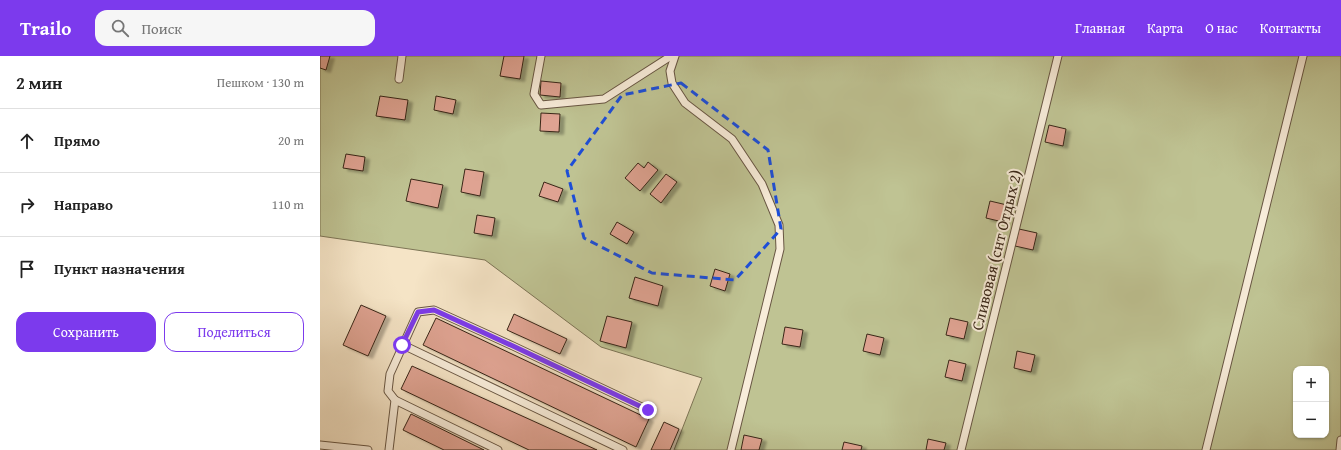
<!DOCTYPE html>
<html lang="ru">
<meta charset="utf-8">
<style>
body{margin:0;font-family:"Gentium Book Plus",serif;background:#f6f6f6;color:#222}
.controls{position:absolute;right:12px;bottom:12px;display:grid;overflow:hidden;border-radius:8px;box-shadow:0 1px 3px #0004}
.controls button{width:36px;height:36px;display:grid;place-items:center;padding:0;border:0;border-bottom:1px solid #e0e0e0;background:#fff;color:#222;font:20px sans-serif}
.stop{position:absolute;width:12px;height:12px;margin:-9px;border:3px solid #7c3aed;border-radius:50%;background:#fff}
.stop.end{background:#7c3aed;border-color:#fff;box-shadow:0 1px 4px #0008}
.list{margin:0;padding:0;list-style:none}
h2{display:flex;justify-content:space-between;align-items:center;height:52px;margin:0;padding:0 16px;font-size:17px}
h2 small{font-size:13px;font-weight:400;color:#767676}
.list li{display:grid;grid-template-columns:26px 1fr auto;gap:12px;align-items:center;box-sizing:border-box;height:64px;padding:0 16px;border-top:1px solid #e0e0e0}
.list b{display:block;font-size:15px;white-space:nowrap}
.list em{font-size:13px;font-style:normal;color:#767676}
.actions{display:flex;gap:8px;padding:12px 16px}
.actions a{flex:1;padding:9px 0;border:1px solid #7c3aed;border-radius:12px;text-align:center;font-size:14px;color:#7c3aed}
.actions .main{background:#7c3aed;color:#fff}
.icon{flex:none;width:22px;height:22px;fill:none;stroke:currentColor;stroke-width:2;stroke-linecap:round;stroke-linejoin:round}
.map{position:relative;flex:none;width:1021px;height:394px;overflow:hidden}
header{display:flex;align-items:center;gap:24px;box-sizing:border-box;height:56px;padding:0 20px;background:#7c3aed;color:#fff}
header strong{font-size:19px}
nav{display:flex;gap:22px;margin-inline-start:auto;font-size:14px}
.search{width:280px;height:36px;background:#f6f6f6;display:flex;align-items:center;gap:10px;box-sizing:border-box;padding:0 14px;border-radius:12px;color:#767676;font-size:15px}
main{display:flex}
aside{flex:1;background:#fff}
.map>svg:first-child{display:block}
.green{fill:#bfc393;stroke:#7c7455;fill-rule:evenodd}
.building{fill:#dfa392;stroke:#392617;filter:url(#shadow)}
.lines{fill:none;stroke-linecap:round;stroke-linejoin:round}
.lane-casing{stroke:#685643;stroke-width:9}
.lane{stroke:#f8edda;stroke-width:7}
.route{stroke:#7c3aed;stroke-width:5}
.marked{fill:none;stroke:#1d4ed8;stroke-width:3;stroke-dasharray:8 5;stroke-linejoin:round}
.labels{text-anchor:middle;stroke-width:4;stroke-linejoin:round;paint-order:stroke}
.street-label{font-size:16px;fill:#392617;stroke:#f8edda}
</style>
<header>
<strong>Trailo</strong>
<div class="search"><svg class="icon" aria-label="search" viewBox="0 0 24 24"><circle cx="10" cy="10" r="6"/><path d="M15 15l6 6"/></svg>Поиск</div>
<nav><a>Главная</a><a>Карта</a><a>О нас</a><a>Контакты</a></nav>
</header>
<main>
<aside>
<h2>2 мин<small>Пешком · 130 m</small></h2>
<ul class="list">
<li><svg class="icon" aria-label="ahead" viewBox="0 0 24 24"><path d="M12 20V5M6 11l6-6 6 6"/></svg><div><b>Прямо</b></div><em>20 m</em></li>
<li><svg class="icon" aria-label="right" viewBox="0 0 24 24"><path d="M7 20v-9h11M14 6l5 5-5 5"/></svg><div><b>Направо</b></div><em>110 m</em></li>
<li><svg class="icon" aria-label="arrive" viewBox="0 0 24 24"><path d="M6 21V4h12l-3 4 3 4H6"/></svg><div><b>Пункт назначения</b></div></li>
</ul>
<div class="actions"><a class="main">Сохранить</a><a>Поделиться</a></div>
</aside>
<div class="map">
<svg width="1021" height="394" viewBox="0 0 1021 394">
<defs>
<filter id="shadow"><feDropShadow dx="4.5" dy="2.5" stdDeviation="1" flood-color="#0004"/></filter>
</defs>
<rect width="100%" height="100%" fill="#f5e4c6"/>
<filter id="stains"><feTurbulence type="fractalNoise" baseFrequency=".005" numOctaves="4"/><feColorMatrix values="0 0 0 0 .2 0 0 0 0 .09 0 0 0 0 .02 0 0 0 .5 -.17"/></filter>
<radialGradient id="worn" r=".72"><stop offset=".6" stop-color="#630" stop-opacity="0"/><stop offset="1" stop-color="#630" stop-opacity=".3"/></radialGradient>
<path class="green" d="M0 0H1021V394H354L382 322 281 291 165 204 0 180ZM976 313H1006V379H976Z"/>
<g class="building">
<path d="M0 0H10L6 14 0 12Z"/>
<path d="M184 0H204L200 23 180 20Z"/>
<path d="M221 25 241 27 240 41 220 39Z"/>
<path d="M60 40 88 44 85 64 56 60Z"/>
<path d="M116 40 136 44 133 58 114 54Z"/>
<path d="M221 57 240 58 239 76 220 75Z"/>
<path d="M729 69 746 73 743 90 725 86Z"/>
<path d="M26 98 45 101 43 115 23 112Z"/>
<path d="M328 106 338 114 320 135 305 122 318 107 324 112Z"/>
<path d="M145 113 164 116 160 140 141 136Z"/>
<path d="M346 118 357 126 341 147 330 138Z"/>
<path d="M91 123 123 129 118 152 86 145Z"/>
<path d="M224 126 243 133 238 146 219 140Z"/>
<path d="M670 145 687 149 683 166 666 162Z"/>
<path d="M157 159 175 162 172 180 154 177Z"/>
<path d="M297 166 314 176 307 188 290 178Z"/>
<path d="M699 173 717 177 713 194 695 190Z"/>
<path d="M395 213 410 218 405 235 390 230Z"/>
<path d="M315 221 343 230 338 250 309 242Z"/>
<path d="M41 249 66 260 48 300 23 289Z"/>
<path d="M194 258 247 283 240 298 187 274Z"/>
<path d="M287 260 312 266 306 292 280 285Z"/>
<path d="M116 262 329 363 316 391 103 289Z"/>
<path d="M630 262 648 266 644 283 626 279Z"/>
<path d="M465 271 483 274 480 291 462 288Z"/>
<path d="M547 278 564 282 560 299 543 295Z"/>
<path d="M697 295 715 299 711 316 694 312Z"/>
<path d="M629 304 646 308 642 325 625 321Z"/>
<path d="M92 310 277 394H209L81 333Z"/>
<path d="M91 358 164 394H124L83 374Z"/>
<path d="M344 366 359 373 350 394H331Z"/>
<path d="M424 379 442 383 439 394H421Z"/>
<path d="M608 383 626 387 624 394H606Z"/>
<path d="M524 386 542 390 541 394H522Z"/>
</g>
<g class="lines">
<defs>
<g id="lane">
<path d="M221 0 214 38 221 49 284 43 351 0"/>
<path d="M355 0 350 15 352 27 365 47 412 83 442 128 459 169 460 193 411 394"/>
<path d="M79 23 82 0"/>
<path d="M83 289 303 394"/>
<path d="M75 344 178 394"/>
<path d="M0 389 48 394"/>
<path d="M69 394 75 344 68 335 70 318 98 256 114 254 193 290 328 354"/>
<path d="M641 394 738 0"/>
<path d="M886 394 983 0"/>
<path d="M1020 394 1021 384"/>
</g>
</defs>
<use href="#lane" class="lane-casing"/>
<use href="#lane" class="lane"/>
</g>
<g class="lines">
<path class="route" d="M82 289 98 256 114 254 193 290 328 354"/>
</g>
<path class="marked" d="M361 27 448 94 461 173 415 224 332 217 264 182 247 115 302 39Z"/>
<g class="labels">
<g class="street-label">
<text transform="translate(676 194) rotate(-76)" y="6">Сливовая (снт Отдых 2)</text>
</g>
</g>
<rect width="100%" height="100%" filter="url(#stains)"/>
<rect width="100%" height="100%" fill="url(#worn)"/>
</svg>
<div class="controls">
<button>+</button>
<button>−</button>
</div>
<div class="stop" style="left:82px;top:289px"></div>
<div class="stop end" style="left:328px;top:354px"></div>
</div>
</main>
